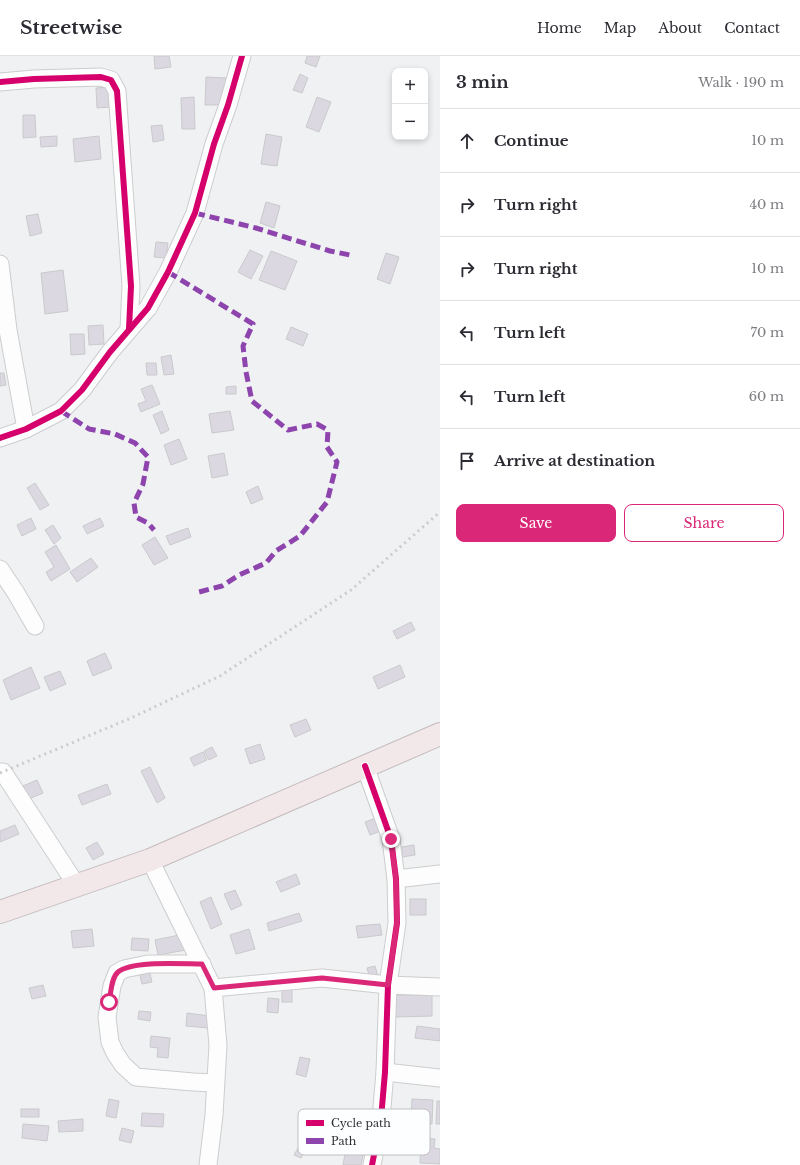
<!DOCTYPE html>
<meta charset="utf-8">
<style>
body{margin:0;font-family:"Libre Baskerville",serif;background:#f2f2f3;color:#2b2b33}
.controls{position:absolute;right:12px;top:12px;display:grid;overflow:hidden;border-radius:8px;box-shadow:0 2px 6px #0003}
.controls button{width:36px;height:36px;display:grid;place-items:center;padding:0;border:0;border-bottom:1px solid #e1e1e2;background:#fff;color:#2b2b33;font:20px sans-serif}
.stop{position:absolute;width:12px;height:12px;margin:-9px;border:3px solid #db2777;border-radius:50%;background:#fff}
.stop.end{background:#db2777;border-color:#fff;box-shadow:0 1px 4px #0008}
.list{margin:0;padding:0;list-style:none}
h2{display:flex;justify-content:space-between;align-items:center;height:52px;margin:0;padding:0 16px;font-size:17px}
h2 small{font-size:13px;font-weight:400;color:#7c7c81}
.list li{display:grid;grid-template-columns:26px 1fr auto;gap:12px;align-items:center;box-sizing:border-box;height:64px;padding:0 16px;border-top:1px solid #e1e1e2}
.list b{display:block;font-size:15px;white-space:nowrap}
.list em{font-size:13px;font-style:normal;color:#7c7c81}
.actions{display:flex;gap:8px;padding:12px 16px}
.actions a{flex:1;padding:9px 0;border:1px solid #db2777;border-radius:8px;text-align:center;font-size:14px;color:#db2777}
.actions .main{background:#db2777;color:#fff}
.icon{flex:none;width:22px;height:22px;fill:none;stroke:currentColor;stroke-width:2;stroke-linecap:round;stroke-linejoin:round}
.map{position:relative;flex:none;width:440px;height:1109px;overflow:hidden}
header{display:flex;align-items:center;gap:24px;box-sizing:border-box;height:56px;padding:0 20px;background:#fff;border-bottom:1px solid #e1e1e2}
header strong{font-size:19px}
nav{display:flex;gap:22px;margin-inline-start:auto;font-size:14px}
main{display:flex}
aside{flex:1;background:#fff}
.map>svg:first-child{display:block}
.building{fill:#dcd8e1;stroke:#c9cacb}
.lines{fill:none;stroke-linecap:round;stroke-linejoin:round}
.street-casing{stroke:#cccdce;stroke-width:19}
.highway-casing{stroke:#c5bbbd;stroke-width:24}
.street{stroke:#fdfdfd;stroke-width:17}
.highway{stroke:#f2e8ea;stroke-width:22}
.rail{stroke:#cbcccc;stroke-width:3;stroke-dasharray:2 4;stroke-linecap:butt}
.quiet{stroke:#8e44ad;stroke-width:5;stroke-dasharray:10 5;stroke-linecap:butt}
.cycleway-casing{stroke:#fdfeff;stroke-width:8}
.cycleway{stroke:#d6006c;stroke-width:6}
.route{stroke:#db2777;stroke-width:5}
.key{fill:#fdfeff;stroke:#bfc0c2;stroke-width:1}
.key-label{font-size:11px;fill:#2e3032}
</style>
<header>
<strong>Streetwise</strong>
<nav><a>Home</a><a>Map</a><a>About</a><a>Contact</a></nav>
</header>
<main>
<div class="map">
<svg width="440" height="1109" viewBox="0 0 440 1109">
<rect width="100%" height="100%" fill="#eff1f3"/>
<g class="building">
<path d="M154 0H169L171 11 155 13Z"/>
<path d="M307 0H320L316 11 305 7Z"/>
<path d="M300 18 308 22 302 37 293 34Z"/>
<path d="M206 21 226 22V49H205Z"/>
<path d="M109 31 111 51 97 52 96 32Z"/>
<path d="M194 41 195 73H182L181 42Z"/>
<path d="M317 41 331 46 319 76 306 71Z"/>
<path d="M23 59H35L36 81 23 82Z"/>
<path d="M162 69 164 84 153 86 151 70Z"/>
<path d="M266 78 282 81 277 110 261 108Z"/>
<path d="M57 80V90L41 91 40 81Z"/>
<path d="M99 80 101 103 75 106 73 83Z"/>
<path d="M266 146 280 150 274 172 260 167Z"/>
<path d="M38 158 42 177 30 180 26 160Z"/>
<path d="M156 186 168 187 166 202 154 201Z"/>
<path d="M250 194 263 200 251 223 238 216Z"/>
<path d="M271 195 297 205 285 234 259 224Z"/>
<path d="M386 197 399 201 390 228 377 223Z"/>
<path d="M63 214 68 255 45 258 41 217Z"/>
<path d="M103 269 104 288 89 289 88 270Z"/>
<path d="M291 271 308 278 303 290 286 283Z"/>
<path d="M70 278H84L85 298 71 299Z"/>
<path d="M171 299 174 318 164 319 161 301Z"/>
<path d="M146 307H156L157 319H147Z"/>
<path d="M0 317H4L6 329 0 330Z"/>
<path d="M152 329 160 348 141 356 138 348 146 345 141 333Z"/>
<path d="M236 330V338H226V331Z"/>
<path d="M162 355 169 374 161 378 153 359Z"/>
<path d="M230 355 234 374 212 377 209 358Z"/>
<path d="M179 383 187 403 171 409 164 389Z"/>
<path d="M224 397 228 419 212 422 208 400Z"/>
<path d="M35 427 49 449 40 454 27 432Z"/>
<path d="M258 430 263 443 251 448 246 436Z"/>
<path d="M31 462 36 473 22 480 17 469Z"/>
<path d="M100 462 104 470 87 478 83 470Z"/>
<path d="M53 469 61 482 54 488 45 474Z"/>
<path d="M188 472 191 481 170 489 166 480Z"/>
<path d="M155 481 168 502 154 509 142 489Z"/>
<path d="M56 489 70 513 51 525 46 516 54 511 45 496Z"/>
<path d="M91 502 98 511 77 526 70 516Z"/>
<path d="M411 566 415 574 397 583 393 575Z"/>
<path d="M105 597 112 612 93 620 87 605Z"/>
<path d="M400 609 405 621 378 633 373 621Z"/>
<path d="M31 611 40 632 11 644 3 624Z"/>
<path d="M60 615 66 628 50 635 44 621Z"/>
<path d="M306 663 311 674 295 681 290 669Z"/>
<path d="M260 688 265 703 250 708 245 693Z"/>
<path d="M212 691 217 700 209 704 204 695Z"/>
<path d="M203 696 207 704 194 710 190 702Z"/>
<path d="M150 711 165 742 157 747 141 715Z"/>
<path d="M37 724 43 737 29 743 23 730Z"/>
<path d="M107 728 111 738 82 749 78 739Z"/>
<path d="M376 762 381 775 370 779 365 766Z"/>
<path d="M15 769 19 778 0 786V775Z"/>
<path d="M97 786 104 798 93 804 86 792Z"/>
<path d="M414 789 415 799 402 801V791Z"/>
<path d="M296 818 300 828 281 836 276 826Z"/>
<path d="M235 834 242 849 231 854 224 838Z"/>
<path d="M211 841 222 868 211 873 200 846Z"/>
<rect x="410" y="843" width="16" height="16"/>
<path d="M299 857 302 865 269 875 267 867Z"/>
<path d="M380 868 382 879 358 882 356 870Z"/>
<path d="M92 873 94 890 73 892 71 875Z"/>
<path d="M249 873 255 893 236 898 230 879Z"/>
<path d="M184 878 186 894 158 899 155 884Z"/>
<path d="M132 882 149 883 148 895 131 894Z"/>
<path d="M148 909 152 926 142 928 138 911Z"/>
<path d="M375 910 378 920 370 922 367 912Z"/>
<rect x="282" y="928" width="10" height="18"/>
<path d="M43 929 46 940 32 943 29 932Z"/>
<path d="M395 939H432V960L395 961Z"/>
<path d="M268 942 279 943 278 957 267 956Z"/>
<path d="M139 955 151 956 150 965 138 963Z"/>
<path d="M187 957 210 960 209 972 186 970Z"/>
<path d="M417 970 440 973V985L415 982Z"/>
<path d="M151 980 170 982 168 1002 157 1001 158 992 150 991Z"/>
<path d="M300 1001 310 1003 306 1021 296 1018Z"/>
<path d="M109 1043 119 1045 116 1062 106 1060Z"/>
<path d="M412 1043 433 1044 432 1068 411 1067Z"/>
<path d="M437 1045H440V1068H436Z"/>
<rect x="21" y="1053" width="18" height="8"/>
<path d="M142 1057 164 1058 163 1071 141 1070Z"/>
<path d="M83 1063V1075L59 1076 58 1065Z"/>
<path d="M23 1068 49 1070 47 1085 22 1082Z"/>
<path d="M122 1072 134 1075 131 1087 119 1084Z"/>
<path d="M421 1082 435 1083 434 1092 440 1093V1108L420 1107Z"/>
<path d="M301 1087 307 1091 301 1102 294 1099Z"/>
<path d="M346 1092 364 1095 361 1109H343Z"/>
</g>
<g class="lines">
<defs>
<g id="street">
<path d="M0 26 34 23 101 21 111 24 117 35 131 230 129 273"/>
<path d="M0 208 8 274 26 373"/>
<path d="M0 382 26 373 61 355 82 334 110 296 148 252 168 216 195 157 214 88 228 49 242 0"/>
<path d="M0 513 16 537 35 570"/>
<path d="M365 710 391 783 396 823 397 867 388 929 385 1016 381 1063 372 1109"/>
<path d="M0 716H3L77 830"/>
<path d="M150 804 213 932 218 989 214 1059 208 1109"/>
<path d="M396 823 440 818"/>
<path d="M202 908H148L124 913 117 917 112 930 107 961 110 986 115 997 123 1009 136 1021 193 1026 215 1027"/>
<path d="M213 932 322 922 388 929 440 931"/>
<path d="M385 1016 440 1022"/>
</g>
<path id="highway" d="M0 856 150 804 440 678"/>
</defs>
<use href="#street" class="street-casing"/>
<use href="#highway" class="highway-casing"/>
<use href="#street" class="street"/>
<use href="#highway" class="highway"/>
<path class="rail" d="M0 717 131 662 220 620 351 534 440 456"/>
<g class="quiet">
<path d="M195 157 256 172 330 195 350 199"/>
<path d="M168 216 253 268 243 290 246 316 252 345 288 374 317 368 328 374 327 391 337 406 327 446 300 480 276 495 266 507 239 519 222 530 199 536"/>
<path d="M61 355 89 373 115 378 135 387 148 401 143 428 134 447 136 461 148 467 154 474"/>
</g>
<defs>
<g id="cycleway">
<path d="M0 26 34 23 101 21 111 24 117 35 131 230 129 273"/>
<path d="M0 382 26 373 61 355 82 334 110 296 148 252 168 216 195 157 214 88 228 49 242 0"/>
<path d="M365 710 391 783 396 823 397 867 388 929 385 1016 381 1063 372 1109"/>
</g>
</defs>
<use href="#cycleway" class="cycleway-casing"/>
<use href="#cycleway" class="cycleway"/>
</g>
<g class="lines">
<path class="route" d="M109 946C111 937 111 922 118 916 132 904 184 908 202 908L214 932 322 922 388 929 397 867 396 823 391 783"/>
</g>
<rect x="298" y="1053" width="132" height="46" rx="6" class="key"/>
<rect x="306" y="1064" width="18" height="6" fill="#d6006c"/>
<rect x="306" y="1082" width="18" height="6" fill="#8e44ad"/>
<g class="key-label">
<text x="331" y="1071">Cycle path</text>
<text x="331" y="1089">Path</text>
</g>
</svg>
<div class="controls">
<button>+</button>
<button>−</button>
</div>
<div class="stop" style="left:109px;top:946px"></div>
<div class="stop end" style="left:391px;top:783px"></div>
</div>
<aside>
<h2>3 min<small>Walk · 190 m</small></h2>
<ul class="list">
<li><svg class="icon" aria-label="ahead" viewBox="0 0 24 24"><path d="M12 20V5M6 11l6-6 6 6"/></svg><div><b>Continue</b></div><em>10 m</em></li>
<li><svg class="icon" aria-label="right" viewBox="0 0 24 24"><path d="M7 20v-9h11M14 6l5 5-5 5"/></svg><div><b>Turn right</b></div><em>40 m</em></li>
<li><svg class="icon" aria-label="right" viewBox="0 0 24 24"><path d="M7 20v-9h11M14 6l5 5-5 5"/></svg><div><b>Turn right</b></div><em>10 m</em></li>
<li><svg class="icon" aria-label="left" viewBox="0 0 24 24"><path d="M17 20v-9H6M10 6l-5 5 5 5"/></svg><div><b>Turn left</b></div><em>70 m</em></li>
<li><svg class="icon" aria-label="left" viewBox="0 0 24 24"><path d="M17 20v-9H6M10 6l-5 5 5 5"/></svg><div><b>Turn left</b></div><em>60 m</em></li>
<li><svg class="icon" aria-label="arrive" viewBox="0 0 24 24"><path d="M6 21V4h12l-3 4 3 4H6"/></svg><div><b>Arrive at destination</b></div></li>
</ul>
<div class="actions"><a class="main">Save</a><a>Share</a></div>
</aside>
</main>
